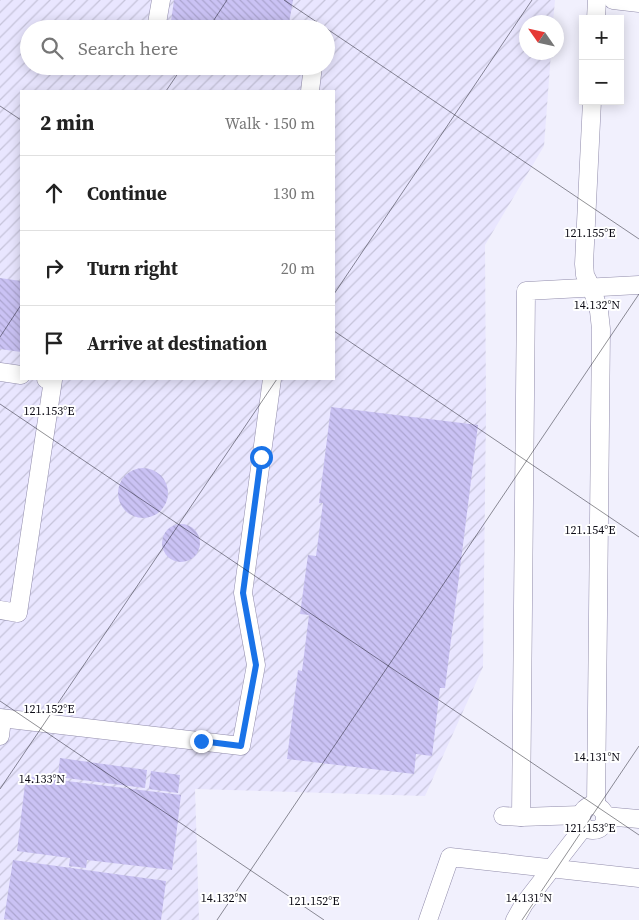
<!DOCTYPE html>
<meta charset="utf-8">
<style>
body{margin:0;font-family:"Source Serif 4",serif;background:#f2f2f2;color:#222}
.controls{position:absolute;right:15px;top:15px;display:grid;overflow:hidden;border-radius:0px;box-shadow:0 2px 12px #0003}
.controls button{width:45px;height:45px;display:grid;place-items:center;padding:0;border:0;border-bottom:1px solid #e0e0e0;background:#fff;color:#222;font:25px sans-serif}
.compass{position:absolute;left:519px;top:15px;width:45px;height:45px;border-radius:50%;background:#fff;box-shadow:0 2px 12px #0003;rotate:304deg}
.stop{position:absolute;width:15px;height:15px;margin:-11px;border:4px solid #1a73e8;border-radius:50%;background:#fff}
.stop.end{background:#1a73e8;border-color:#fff;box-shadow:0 1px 5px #0008}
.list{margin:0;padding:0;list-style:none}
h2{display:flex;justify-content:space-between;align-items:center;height:65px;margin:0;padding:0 20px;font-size:21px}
h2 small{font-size:16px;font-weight:400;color:#767676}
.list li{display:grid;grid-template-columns:32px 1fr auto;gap:15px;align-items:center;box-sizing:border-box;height:75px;padding:0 20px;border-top:1px solid #e0e0e0}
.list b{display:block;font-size:19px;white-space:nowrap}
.list em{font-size:16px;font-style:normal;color:#767676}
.icon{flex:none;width:28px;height:28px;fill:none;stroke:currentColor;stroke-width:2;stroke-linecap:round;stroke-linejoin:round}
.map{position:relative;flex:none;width:639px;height:920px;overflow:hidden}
.search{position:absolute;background:#fff;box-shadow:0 2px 12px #0003;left:20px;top:20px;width:315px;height:55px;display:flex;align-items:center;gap:12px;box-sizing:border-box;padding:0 18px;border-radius:28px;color:#767676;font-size:19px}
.panel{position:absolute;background:#fff;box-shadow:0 2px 12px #0003;left:20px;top:90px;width:315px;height:290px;border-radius:0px}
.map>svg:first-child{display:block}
.industrial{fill:url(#industrial-furrows);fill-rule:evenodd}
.building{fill:url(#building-back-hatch)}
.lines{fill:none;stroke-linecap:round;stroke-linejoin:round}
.minor-casing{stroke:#918cab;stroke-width:19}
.minor{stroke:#fff;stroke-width:18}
.route{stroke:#1a73e8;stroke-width:6}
.ticks{fill:none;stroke:#0b0a14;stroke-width:1;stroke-opacity:0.45}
.ticks-label{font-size:12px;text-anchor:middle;fill:#0b0a14;stroke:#fff;stroke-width:4;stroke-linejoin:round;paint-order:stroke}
</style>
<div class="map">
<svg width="639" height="920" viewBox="0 0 639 920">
<defs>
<pattern id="industrial-furrows" width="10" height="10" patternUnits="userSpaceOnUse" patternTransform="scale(1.25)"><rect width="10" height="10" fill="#e9e6ff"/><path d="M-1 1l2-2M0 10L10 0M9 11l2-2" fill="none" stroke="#c6c4da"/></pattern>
<pattern id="building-back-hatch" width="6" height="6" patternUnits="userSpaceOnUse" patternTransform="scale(1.25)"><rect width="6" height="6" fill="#cac2f4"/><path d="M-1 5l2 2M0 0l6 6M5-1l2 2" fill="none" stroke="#aca5d0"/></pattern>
</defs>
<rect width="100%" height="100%" fill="#f1f0fd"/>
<path class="industrial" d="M0 0H555L553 22H526V52L551 53 544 146 485 245 486 409 483 667 425 796 195 789 199 920H0ZM29 29H326V66H29ZM21 91H334V379H21Z"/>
<g class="building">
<path d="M174 0H293L288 29H170Z"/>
<path d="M0 278 21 281V352L0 349Z"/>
<path d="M331 407 478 425 445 688H440L432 756 416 754 414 774 287 759 298 670 302 671 309 615 300 614 308 555 316 556 323 503H319Z"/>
<circle cx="143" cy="493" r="25"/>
<circle cx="181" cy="543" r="19"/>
<path d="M60 758 147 770 145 788 58 777Z"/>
<path d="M151 771 180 775 178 793 149 789Z"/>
<path d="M26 776 181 795 172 870 87 860 86 868 69 866 70 858 17 851Z"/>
<path d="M13 860 166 881 161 920H12L4 919Z"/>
</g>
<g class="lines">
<defs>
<g id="minor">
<path d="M613 0 639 3"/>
<path d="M596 19 597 0"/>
<path d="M156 29 161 0"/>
<path d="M310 91 313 66"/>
<path d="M592 101 584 264 585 275 592 289 599 311 601 329 596 805"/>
<path d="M0 372 21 375"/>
<path d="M0 610 18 613 53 380 46 379"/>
<path d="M0 718 241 746 256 665 243 593 272 379"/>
<path d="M0 736 2 719"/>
<path d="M591 805C610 806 609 831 592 830 589 830 586 829 583 828L584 827C578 818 581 809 591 805Z"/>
<path d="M503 816 521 817 581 815"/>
<path d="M605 816 639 819"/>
<path d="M521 817 526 291 639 285"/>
<path d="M428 920 450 857 639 878"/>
<path d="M515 920 524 904 583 828"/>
</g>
</defs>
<use href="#minor" class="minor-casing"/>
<use href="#minor" class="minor"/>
</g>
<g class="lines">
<path class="route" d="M201 741 241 746 256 665 243 593 261 457"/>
</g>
<path class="ticks" d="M284 0 639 239M208 29 227 0M166 91 183 66M0 106 21 120M334 294 532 0M334 331 639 537M0 337 21 305M0 404 639 835M0 701 324 920M0 789 277 379M217 920 639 294M522 920 639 746"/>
<g class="ticks-label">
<text x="590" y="237">121.155°E</text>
<text x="597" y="309">14.132°N</text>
<text x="49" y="415">121.153°E</text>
<text x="590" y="534">121.154°E</text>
<text x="49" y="713">121.152°E</text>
<text x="597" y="761">14.131°N</text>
<text x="42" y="783">14.133°N</text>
<text x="590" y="832">121.153°E</text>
<text x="224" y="902">14.132°N</text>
<text x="529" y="902">14.131°N</text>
<text x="314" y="905">121.152°E</text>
</g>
</svg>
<div class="controls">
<button>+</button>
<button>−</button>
</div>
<svg class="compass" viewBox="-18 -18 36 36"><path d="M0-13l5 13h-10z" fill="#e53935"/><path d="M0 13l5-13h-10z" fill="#767676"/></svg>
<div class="stop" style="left:261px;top:457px"></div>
<div class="stop end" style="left:201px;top:741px"></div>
<div class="search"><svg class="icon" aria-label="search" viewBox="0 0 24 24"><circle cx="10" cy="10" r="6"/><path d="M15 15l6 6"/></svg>Search here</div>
<section class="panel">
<h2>2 min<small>Walk · 150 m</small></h2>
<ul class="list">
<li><svg class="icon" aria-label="ahead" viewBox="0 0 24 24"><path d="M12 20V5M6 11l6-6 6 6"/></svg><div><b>Continue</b></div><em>130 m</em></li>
<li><svg class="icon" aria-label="right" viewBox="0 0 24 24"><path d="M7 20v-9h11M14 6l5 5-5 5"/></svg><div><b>Turn right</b></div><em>20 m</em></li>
<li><svg class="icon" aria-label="arrive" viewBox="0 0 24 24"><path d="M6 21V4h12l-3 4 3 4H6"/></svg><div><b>Arrive at destination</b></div></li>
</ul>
</section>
</div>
